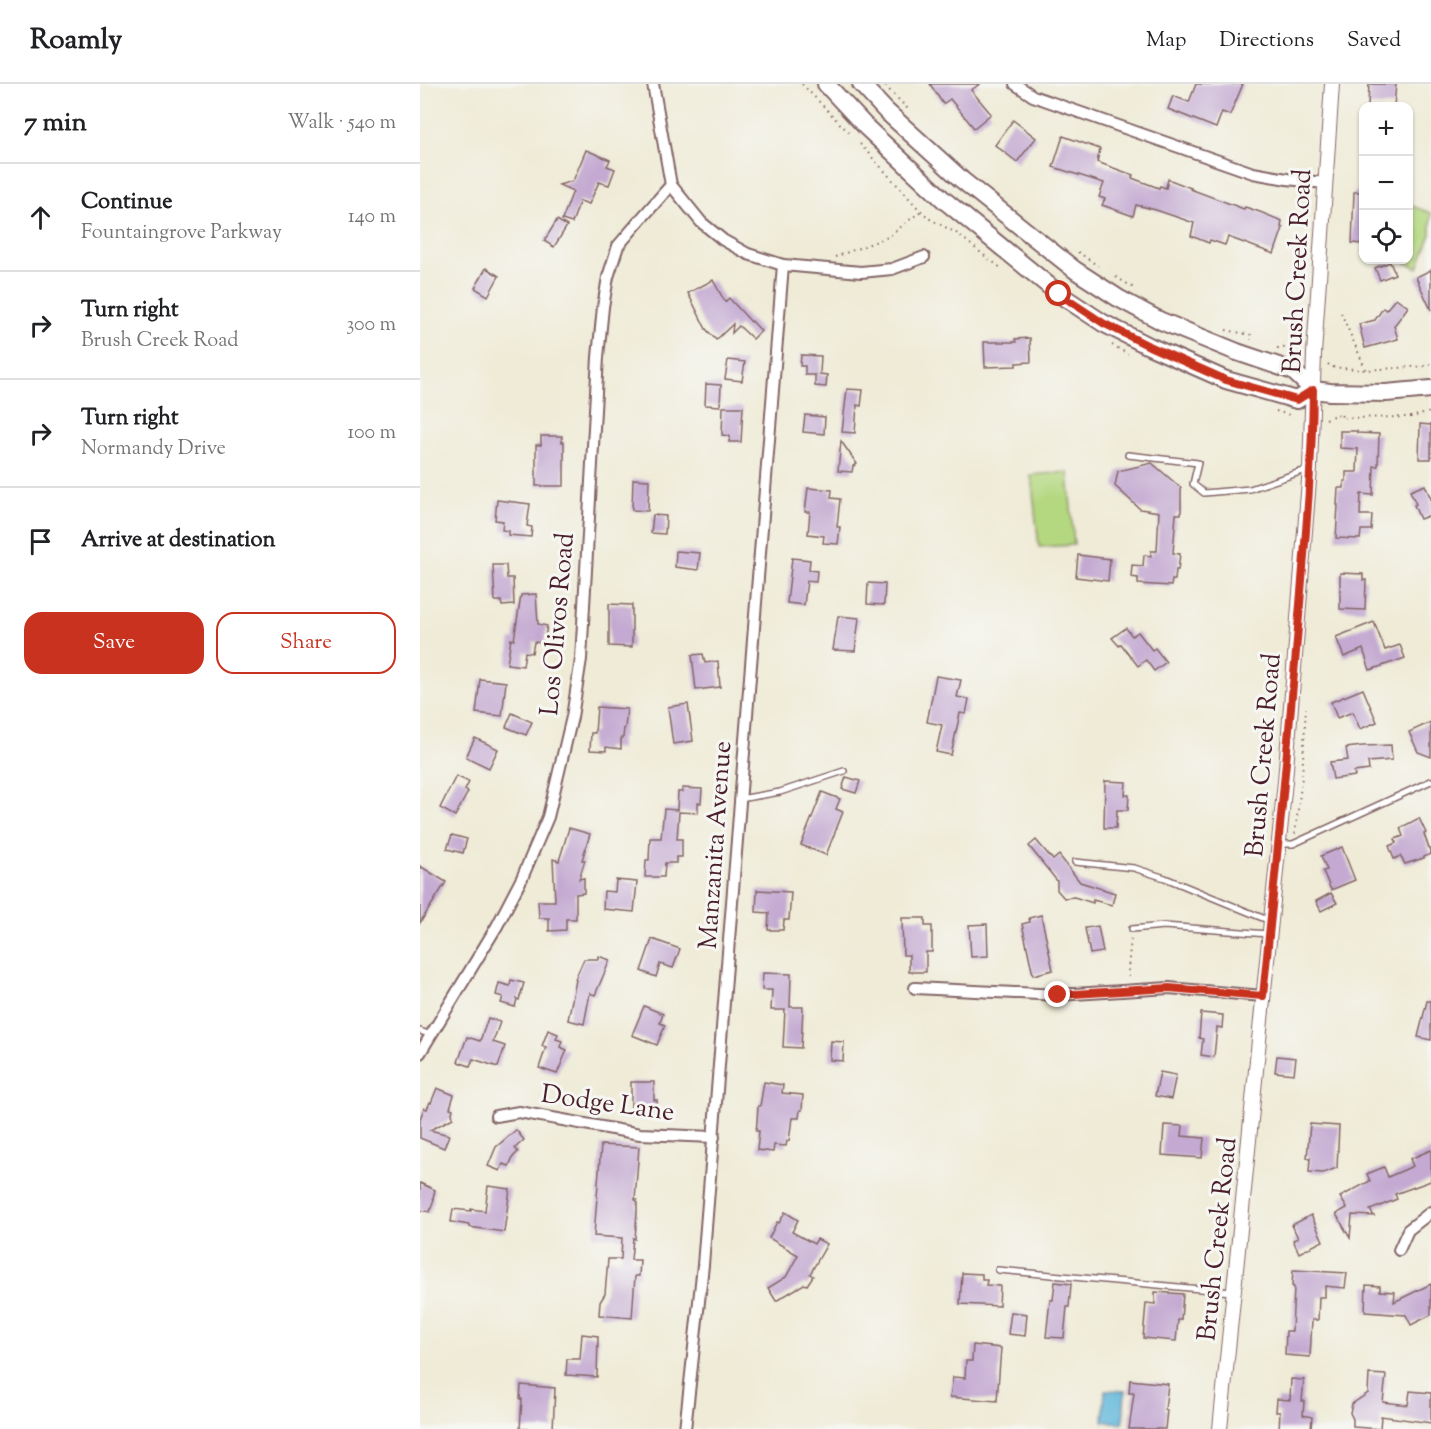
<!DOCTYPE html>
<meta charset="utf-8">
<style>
body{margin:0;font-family:"Sorts Mill Goudy",serif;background:#f2f2f2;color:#202124}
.controls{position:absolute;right:18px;top:18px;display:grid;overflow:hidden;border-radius:12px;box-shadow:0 2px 4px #0004}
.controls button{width:54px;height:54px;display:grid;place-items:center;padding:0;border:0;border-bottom:2px solid #e0e0e0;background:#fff;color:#202124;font:30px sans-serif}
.stop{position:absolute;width:18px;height:18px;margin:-14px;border:4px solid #c8321e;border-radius:50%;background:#fff}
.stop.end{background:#c8321e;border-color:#fff;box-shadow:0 2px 6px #0008}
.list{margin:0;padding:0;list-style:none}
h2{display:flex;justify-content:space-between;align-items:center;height:78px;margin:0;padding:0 24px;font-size:26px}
h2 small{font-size:20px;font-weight:400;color:#757577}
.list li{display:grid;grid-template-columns:39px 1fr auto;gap:18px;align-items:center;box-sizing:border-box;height:108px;padding:0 24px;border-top:2px solid #e0e0e0}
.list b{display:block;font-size:22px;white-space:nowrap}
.list p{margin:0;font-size:20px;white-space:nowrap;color:#757577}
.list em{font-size:20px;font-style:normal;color:#757577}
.actions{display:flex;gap:12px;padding:18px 24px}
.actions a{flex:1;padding:14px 0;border:2px solid #c8321e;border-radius:18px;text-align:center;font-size:21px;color:#c8321e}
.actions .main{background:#c8321e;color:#fff}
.icon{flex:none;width:33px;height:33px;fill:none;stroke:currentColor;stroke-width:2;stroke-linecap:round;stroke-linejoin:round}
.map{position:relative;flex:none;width:1011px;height:1345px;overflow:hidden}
header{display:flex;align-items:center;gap:36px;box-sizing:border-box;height:84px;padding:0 30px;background:#fff;border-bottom:2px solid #e0e0e0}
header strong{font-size:28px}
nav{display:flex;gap:33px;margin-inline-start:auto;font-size:21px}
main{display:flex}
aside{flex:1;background:#fff}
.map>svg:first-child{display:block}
.green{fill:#b4d880;stroke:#7f7c56;stroke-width:1.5}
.water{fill:#5db6da;stroke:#546a82;stroke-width:1.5}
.building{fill:#c4aad2}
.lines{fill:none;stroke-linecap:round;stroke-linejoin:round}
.service-casing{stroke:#846667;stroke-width:8}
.minor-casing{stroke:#846667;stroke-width:14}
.tertiary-casing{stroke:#846667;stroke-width:16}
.secondary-casing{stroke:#846667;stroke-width:20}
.path{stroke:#846667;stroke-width:2;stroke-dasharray:1.5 4.5;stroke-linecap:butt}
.service{stroke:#fff;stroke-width:5}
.minor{stroke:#fff;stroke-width:10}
.tertiary{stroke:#fff;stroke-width:14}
.secondary{stroke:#fff;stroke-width:16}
.route{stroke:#c8321e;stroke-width:8}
.labels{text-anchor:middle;stroke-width:6;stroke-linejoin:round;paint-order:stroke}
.street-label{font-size:26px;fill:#4a1f2b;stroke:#f6f6f2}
</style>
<header>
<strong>Roamly</strong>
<nav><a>Map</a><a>Directions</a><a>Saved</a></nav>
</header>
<main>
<aside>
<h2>7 min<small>Walk · 540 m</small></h2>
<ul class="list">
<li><svg class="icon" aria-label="ahead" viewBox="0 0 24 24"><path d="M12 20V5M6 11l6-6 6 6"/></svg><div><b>Continue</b><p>Fountaingrove Parkway</p></div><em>140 m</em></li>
<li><svg class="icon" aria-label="right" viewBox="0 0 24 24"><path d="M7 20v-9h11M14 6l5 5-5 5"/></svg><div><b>Turn right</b><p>Brush Creek Road</p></div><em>300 m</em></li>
<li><svg class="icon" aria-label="right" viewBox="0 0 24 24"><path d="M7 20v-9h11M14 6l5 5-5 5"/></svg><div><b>Turn right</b><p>Normandy Drive</p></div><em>100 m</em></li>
<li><svg class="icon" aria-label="arrive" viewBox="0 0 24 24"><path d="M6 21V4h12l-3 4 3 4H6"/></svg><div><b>Arrive at destination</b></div></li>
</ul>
<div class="actions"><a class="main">Save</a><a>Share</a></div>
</aside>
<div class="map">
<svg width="1011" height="1345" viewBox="0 0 1011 1345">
<rect width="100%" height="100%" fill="#f6f6f2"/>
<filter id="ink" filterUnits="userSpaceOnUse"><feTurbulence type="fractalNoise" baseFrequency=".0167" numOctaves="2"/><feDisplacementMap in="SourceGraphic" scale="12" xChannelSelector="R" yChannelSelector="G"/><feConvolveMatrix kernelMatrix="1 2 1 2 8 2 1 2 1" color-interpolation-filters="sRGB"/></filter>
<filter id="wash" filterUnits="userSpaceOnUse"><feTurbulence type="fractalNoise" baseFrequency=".008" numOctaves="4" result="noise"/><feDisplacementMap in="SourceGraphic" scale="24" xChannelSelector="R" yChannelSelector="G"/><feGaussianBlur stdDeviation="1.35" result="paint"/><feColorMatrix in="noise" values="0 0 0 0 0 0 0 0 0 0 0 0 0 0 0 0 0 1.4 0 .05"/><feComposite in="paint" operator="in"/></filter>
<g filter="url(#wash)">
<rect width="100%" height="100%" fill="#efebd7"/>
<g class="green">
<path d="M989 121 1011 129V150L998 184 980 176H988Z"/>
<path d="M648 388 654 461 619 463 611 391Z"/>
</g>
<path class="water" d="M685 1306 705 1307 703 1339 683 1337Z"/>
<g id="blocks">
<g class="building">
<path d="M510 0H560L551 6 571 30 554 44 530 15 523 20Z"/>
<path d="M776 0H823L810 31 802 28 796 44 748 25 753 12 769 18Z"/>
<path d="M949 0H976L974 22H948Z"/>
<path d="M593 36 616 54 597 78 575 61Z"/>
<path d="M643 52 680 65 677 78 713 91 712 94 739 104 740 102 746 104 748 95 771 104 770 105 824 125 825 123 840 128 862 137 861 143 863 144 854 170 808 153 805 161 790 156 789 159 771 152 774 139 736 126 716 121 713 132 682 121 685 115 679 113 684 99 633 83Z"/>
<path d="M166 66 190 76 187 82 195 85 189 101 179 98 169 120 160 117 152 139 142 136 153 107 139 101 153 97Z"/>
<path d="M934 108H944V160L932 159Z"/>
<path d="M137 136 147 142 134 163 124 157Z"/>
<path d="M970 178 975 190 960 196 955 184Z"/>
<path d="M66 184 79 192 68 212 55 204Z"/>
<path d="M1011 186V226L996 193Z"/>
<path d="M293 196 305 218 309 214 331 238 332 237 341 247 333 255 319 242 312 249 313 240 296 256 286 245 268 209Z"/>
<path d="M976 214 988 223 974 242 978 255 945 264 939 240 955 236 963 224 966 226Z"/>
<path d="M610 254 611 278 596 279V282L565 283 564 258H596L595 255Z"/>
<path d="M381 271 401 272 400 290 407 291 406 303 395 302V291H385V282H380Z"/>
<path d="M308 276 325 278 322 297 305 295Z"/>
<path d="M286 300 301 301 300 322 285 321Z"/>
<path d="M427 305 443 306 441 322 437 321 435 349 422 348Z"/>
<path d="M303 323H323L321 358H309L310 352 302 351Z"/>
<path d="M385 331 405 333 404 350 383 348Z"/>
<path d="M1000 340 1011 341V375H999Z"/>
<path d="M920 347H937V349L959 350 958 382H954L953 411 941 410 940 431H952L951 446H941L940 455 916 454 918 421H917L918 404H924V397H926V388H937L938 365 920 364Z"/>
<path d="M121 352H142V358H144V402H116V361H121Z"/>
<path d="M421 357 437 380 433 382 432 388 418 387Z"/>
<path d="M732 379 761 404V430H756L753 469 760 470 758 486H756L755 496H752L751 502 718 500V494L711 493 712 481 723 482 724 471 731 472V467H737L739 428 720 425 695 402 698 387Z"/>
<path d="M213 395 229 396 228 427 212 426Z"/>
<path d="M1005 401 1011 415V431L1000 435 994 421 996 420 990 407Z"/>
<path d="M388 404 412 406 411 414 420 415 417 443H420L418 460 403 459 404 452 388 450 390 428H385Z"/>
<path d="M77 416 110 420 107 442 112 443 111 453 88 451V447L82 446 83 437 75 436Z"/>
<path d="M233 431 246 432 245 450 231 449Z"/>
<path d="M256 467 280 469 278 486 255 483Z"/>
<path d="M658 471 690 475 688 497 656 493Z"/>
<path d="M372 474 390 476 389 486 397 487 396 498 387 497 384 521 367 519Z"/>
<path d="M73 481H86L87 494H93L94 521 82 522 81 517H75Z"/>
<path d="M920 489 943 490V496H946L945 526 920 525Z"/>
<path d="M448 499 465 500 464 521 447 520Z"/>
<path d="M116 510 118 540 127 542 124 559 114 558 112 569 105 568 103 582 87 580 91 555 94 556 101 511Z"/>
<path d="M189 520 212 521V563L189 562Z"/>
<path d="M418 532 439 534 435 567 413 566Z"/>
<path d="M954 538 965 566 980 561 985 574 950 586 943 565 924 573 916 553Z"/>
<path d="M706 544 712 552 718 548 732 566 735 564 746 578 734 587 726 576 718 582 701 560 699 562 692 554Z"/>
<path d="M283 570 285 579 298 577 300 603 276 606 272 571Z"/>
<path d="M516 592 541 596 537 613 549 615 546 630 540 629 531 671 516 668 522 641 507 638Z"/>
<path d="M60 595 86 598 82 632 56 629Z"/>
<path d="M943 605 957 638 940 645 933 628 917 634 911 618Z"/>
<path d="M268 620 273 657 253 660 248 623Z"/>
<path d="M177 623 207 625 205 644H204L203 654H201V665L186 663V667L170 666 171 649H175Z"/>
<path d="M92 629 112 638 106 651 86 643Z"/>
<path d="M1011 638V673L998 668 989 648Z"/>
<path d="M55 654 78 665 69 684 46 673Z"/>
<path d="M971 661 972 676 948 678 949 686 934 688 935 692 913 695 910 678 928 676 926 664 943 662Z"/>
<path d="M36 692 49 698 45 706 48 708 35 732 20 724Z"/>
<path d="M426 693 440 697 436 709 422 705Z"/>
<path d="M685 697 706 698 705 711H709L708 726H697L696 744H684Z"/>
<path d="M262 704 282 705 281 719H278V729L259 728 257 755H262V773H256V779H245L244 793H225L226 776H229L230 754H241L244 725 257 726 258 708H262Z"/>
<path d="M402 708 420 715 416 725 423 728 406 771 381 761Z"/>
<path d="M999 734 1006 749 1004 750 1011 770 1004 773V774L985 780 980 772 974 775 969 762 976 759 975 755 983 752 980 744Z"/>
<path d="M149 744 170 750 162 776H165L159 795 164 794V809L156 810V835H146V846L129 847V834H119L118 817H135L133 775 139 777Z"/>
<path d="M32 751 47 755 43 769 27 765Z"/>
<path d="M616 756 633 776 639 771 660 798 695 809 692 821 673 816V819L654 813 644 814 637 806V797L609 762Z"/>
<path d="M922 763 935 796 911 806 903 787 907 786 901 772Z"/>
<path d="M0 782 26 798 0 839Z"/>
<path d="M196 796 217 798 214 828 183 825 184 807 195 808Z"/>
<path d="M337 806 371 808 369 836H364L363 846H348L349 829 336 828Z"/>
<path d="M911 809 917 819 901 827 896 817Z"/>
<path d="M621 831 633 886 613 891 602 840 610 838 609 834Z"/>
<path d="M482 834H505V842H512V868H506V888H489V871H483Z"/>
<path d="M567 840 568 872 551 873 549 841Z"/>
<path d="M678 842 683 868 670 870 665 844Z"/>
<path d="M232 855 260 865 253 884 240 880 236 893 221 887Z"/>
<path d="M178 872 190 876 175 911 170 909 164 940 148 936 156 896 155 895 164 875H178Z"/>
<path d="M343 889 371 890 370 923H383L381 964 363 963 365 926H351L352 906H342Z"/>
<path d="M91 896 104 899 99 916 97 915 95 923 81 919 83 913 76 911 79 899 90 902Z"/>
<path d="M1007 917H1011V956L998 953Z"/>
<path d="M224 922 243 930 240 939 245 941 237 961 212 951Z"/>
<path d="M781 929 803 931 802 944 797 943 794 973 781 971 783 955 779 954Z"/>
<path d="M68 934 80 938 73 958 85 962 78 983 53 975 50 982 38 978 47 953 60 957Z"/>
<path d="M128 946 138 950 136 955 142 957 140 963 147 966 137 990 119 984 126 963 122 962Z"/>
<path d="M411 957 424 958 423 977 410 976Z"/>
<path d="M857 972 876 974 874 990 855 988Z"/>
<path d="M740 988 756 991 751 1015 735 1012Z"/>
<path d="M211 998H234V1016H237V1030H211Z"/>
<path d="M344 998 363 1001 362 1009 383 1011 382 1026H380L379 1034H372L369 1057H367L366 1062 354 1061 353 1068 337 1066 339 1047H336L337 1038 338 1022H340Z"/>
<path d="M17 1004 34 1011 30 1024 33 1025 32 1029 33 1034 10 1046 29 1051 24 1064 0 1054V1035L4 1024 7 1025 10 1018 11 1019Z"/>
<path d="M890 1040 919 1042 917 1084 903 1089 889 1088 890 1074H887Z"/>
<path d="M744 1041 763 1042 762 1052 784 1054 782 1074 742 1071Z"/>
<path d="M96 1046 104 1056 95 1064 98 1068 93 1073 89 1082 83 1080 80 1087 68 1082 76 1063Z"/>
<path d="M181 1061 219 1063 215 1116H217V1128L215 1155 213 1154 211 1176H220L219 1192H215L212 1234 179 1231 180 1218 185 1210 188 1175H201L202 1154 174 1152Z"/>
<path d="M1011 1066V1097L975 1110 977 1115 950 1126 954 1132 932 1131 930 1154 916 1130 927 1124 920 1113 950 1097 947 1090 964 1083 968 1093 993 1082 990 1075Z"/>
<path d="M0 1099 15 1106 13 1114 14 1115 10 1128 0 1126Z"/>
<path d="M68 1102 90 1105 84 1148 49 1143V1141L31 1138 33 1125 51 1127V1125L65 1127Z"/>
<path d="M365 1128 378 1136 372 1148 394 1160 397 1155 407 1160 390 1190 393 1192 387 1201 384 1200 356 1217 348 1204 366 1193 378 1171 349 1154 357 1138 359 1139Z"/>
<path d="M891 1131 903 1157 879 1169 873 1156 878 1154 872 1141Z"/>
<path d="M873 1186 927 1189 925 1204 905 1202V1213H899L898 1236H892L890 1273 865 1271 866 1247H872L874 1203 872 1202Z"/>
<path d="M542 1189 562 1190V1196H567L566 1201 580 1202 579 1222 540 1220Z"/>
<path d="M635 1198 651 1200 649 1223H647L644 1254 626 1253 630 1216H633Z"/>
<path d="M1011 1200V1231L991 1241 986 1231 945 1228 946 1201 960 1202V1207L975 1208 974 1218Z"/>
<path d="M735 1208 763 1210 761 1236H758L756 1257 723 1254 726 1219 735 1220Z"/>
<path d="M591 1228 607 1230 605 1252 588 1250Z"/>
<path d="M162 1250 178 1252 177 1293 146 1291 147 1275H160Z"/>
<path d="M553 1261 581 1264 577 1317 530 1313 533 1293 545 1294 546 1277H552Z"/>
<path d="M949 1290 966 1291 963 1318 988 1321 990 1307 1011 1309V1339L961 1332 960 1345 933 1343V1335L930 1329 932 1320 948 1309Z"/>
<path d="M871 1295 884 1296 882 1317H884L883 1331 892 1333 891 1345H859L860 1328H856L857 1315 870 1316Z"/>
<path d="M710 1296 748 1300 745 1326H747L745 1345H709L714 1309H709Z"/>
<path d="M101 1301 135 1304 133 1345H100L102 1315H100Z"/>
</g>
</g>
</g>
<g filter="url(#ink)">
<use href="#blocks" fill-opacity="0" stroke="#846667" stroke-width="1.5"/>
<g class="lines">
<defs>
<g id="service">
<path d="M708 371 778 379 773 400 784 409 830 405 889 385"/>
<path d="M320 715 360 708 424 687"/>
<path d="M860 760H873L1011 697"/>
<path d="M655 778 714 784 745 794 850 837"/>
<path d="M712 845 744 842 848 850"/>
<path d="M0 947 11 951"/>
<path d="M578 1186 812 1208"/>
</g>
<g id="minor">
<path d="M233 0 251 101 281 138 303 156 328 170 363 181 441 188 472 185 504 173"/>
<path d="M595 0 613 12 833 89 867 95 905 99"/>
<path d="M495 904 638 911 749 904 843 912"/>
<path d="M0 969 77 842 102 794 128 733 152 633 161 575 178 273 183 223 188 193 198 162 221 135 251 101"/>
<path d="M76 1032 99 1028 220 1050 294 1053"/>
<path d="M979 1166 988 1146 1011 1128"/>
<path d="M265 1345 283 1181 363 181"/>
</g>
<path id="tertiary" d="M800 1345 865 697 890 384 894 270 912 0"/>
<g id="secondary">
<path d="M406 0 447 44 524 116 639 210 683 239 729 262 806 296 877 316 893 306"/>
<path d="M441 0 466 27 542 96 655 186 698 214 741 237 817 268 873 287 893 306"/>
<path d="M893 306 910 308 966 309 1011 305"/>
</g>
</defs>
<use href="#service" class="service-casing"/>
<use href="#minor" class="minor-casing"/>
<use href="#tertiary" class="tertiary-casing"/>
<use href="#secondary" class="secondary-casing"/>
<g class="path">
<path d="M382 0 430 50"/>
<path d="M465 2 489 26"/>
<path d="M440 60 497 123 510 135 538 150 561 169 581 184"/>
<path d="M658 168 678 182"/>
<path d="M415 173 468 153 501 127"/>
<path d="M696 193 714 204"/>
<path d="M921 229 946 286 1006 282 1011 280"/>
<path d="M806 246 831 251V256"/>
<path d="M692 261 708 270"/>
<path d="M857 264C877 265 879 256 880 239"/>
<path d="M908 280 911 283 946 286"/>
<path d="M856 327 869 331 870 330"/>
<path d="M906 335 915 331 922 330 921 334 991 333 1011 328"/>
<path d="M875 750 882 693 886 624"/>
<path d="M709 893 708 885 711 854"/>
</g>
<use href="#service" class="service"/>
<use href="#minor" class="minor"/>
<use href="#tertiary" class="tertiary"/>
<use href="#secondary" class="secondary"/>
</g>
</g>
<g class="lines" filter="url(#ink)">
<path class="route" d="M638 911 749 904 843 912C855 797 866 683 876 568 883 481 892 394 893 306L877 316 806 296 729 262 683 239 639 210"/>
</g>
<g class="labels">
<g class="street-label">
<text transform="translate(876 187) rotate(-87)" y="9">Brush Creek Road</text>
<text transform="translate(136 540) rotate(-85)" y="9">Los Olivos Road</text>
<text transform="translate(842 671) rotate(-85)" y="9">Brush Creek Road</text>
<text transform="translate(294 761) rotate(-86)" y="9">Manzanita Avenue</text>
<text transform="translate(188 1018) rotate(8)" y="9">Dodge Lane</text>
<text transform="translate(796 1155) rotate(-84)" y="9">Brush Creek Road</text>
</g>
</g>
</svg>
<div class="controls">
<button>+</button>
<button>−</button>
<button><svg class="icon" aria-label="locate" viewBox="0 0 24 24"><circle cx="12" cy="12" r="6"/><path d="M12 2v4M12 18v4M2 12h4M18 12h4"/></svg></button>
</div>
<div class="stop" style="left:639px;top:210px"></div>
<div class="stop end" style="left:638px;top:911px"></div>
</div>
</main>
